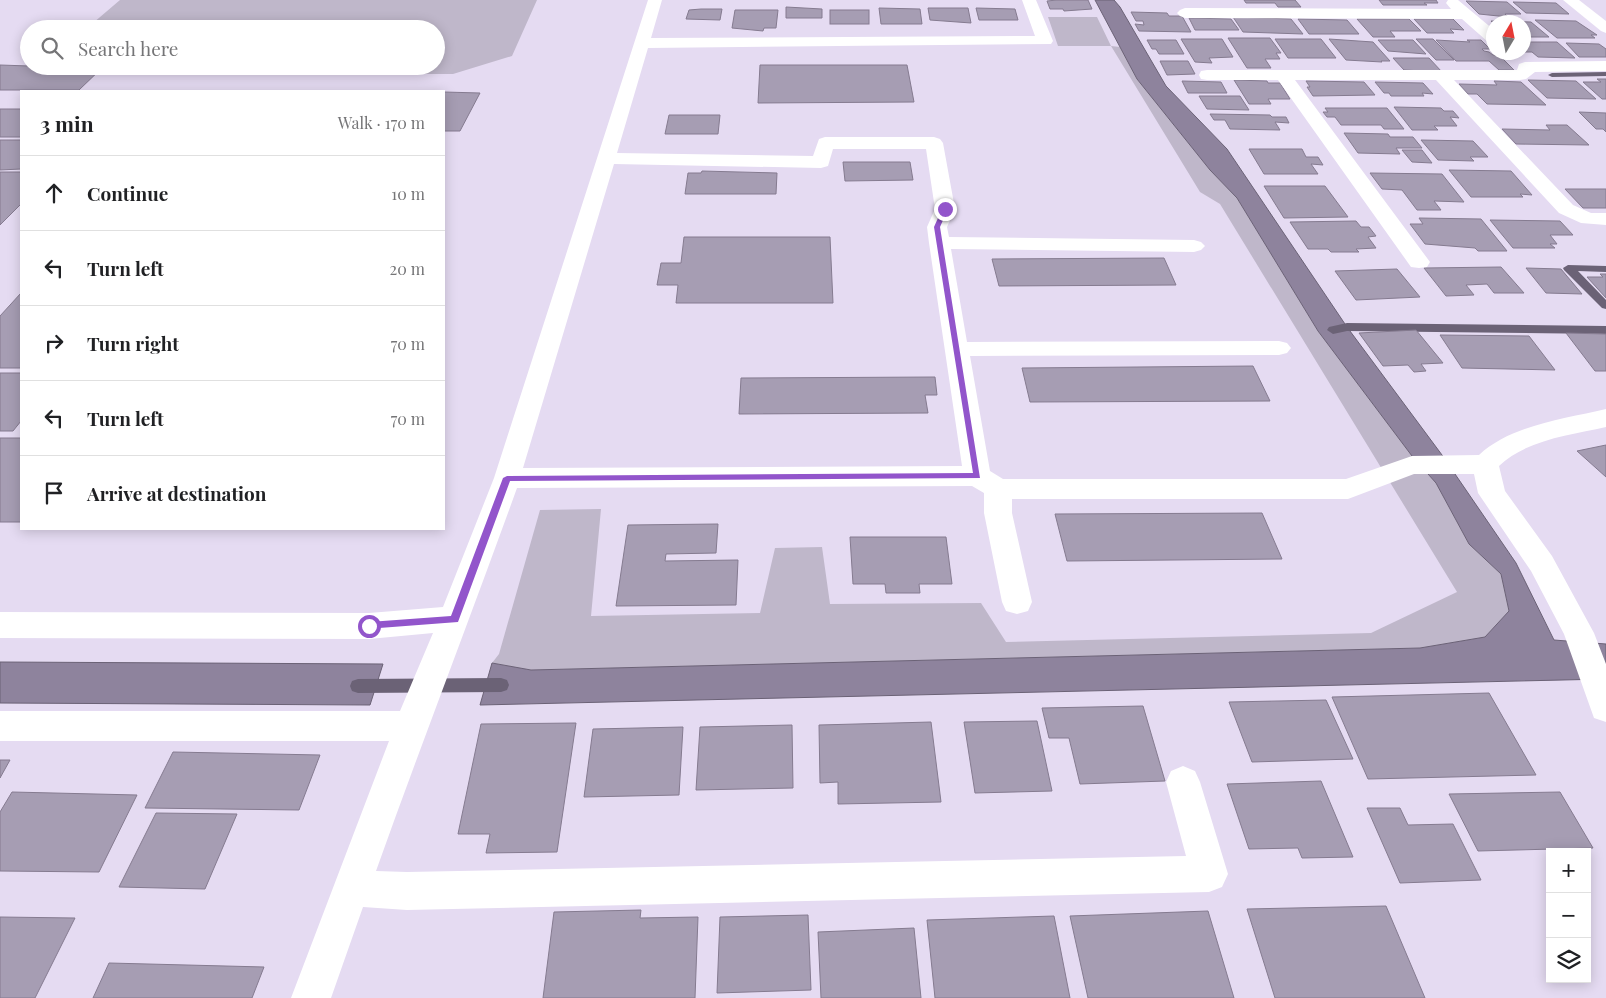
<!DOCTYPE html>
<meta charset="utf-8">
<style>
body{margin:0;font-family:"Playfair Display",serif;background:#f6f6f6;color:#202124}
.controls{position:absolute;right:15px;bottom:15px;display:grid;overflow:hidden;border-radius:0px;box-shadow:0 2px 12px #0003}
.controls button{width:45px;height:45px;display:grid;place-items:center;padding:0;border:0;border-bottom:1px solid #e0e0e0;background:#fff;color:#202124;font:25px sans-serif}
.compass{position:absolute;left:1486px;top:15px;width:45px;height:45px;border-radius:50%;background:#fff;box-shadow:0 2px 12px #0003;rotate:10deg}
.stop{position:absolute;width:15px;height:15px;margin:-11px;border:4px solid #9255cb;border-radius:50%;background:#fff}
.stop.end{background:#9255cb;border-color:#fff;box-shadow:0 1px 5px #0008}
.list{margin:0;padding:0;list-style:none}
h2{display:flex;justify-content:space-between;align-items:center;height:65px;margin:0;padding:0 20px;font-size:21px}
h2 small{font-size:16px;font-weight:400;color:#757577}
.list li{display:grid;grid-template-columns:32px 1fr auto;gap:15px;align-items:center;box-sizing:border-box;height:75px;padding:0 20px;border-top:1px solid #e0e0e0}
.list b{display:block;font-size:19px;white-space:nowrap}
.list em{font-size:16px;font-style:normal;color:#757577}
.icon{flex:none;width:28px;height:28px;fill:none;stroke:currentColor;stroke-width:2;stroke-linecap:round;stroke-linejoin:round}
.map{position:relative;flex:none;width:1606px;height:998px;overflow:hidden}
.search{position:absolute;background:#fff;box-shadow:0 2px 12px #0003;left:20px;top:20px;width:425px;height:55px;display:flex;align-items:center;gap:12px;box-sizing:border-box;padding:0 18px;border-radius:28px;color:#757577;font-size:19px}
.panel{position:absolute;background:#fff;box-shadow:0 2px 12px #0003;left:20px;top:90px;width:425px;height:440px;border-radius:0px}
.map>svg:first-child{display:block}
.green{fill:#bfb7ca}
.water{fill:#8e839d;stroke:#6b6276}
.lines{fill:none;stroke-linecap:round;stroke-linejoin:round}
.stream{fill:#6b6276;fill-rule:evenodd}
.building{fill:#a69db3;stroke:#857b90}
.minor{fill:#fff;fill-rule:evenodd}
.route{fill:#9255cb}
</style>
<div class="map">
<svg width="1606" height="998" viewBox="0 0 1606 998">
<rect width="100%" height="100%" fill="#e5dbf2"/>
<g class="green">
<path d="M120 0H537L512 56 453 74H126L134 66H436V29H86Z"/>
<path d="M1048 17H1097L1111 46 1120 47 1137 79 1210 170 1237 198 1318 331 1412 456 1436 483 1469 544 1501 574 1509 611 1485 637 1420 648 531 670 492 663 499 654 540 510 601 509 591 616 760 613 775 548 822 547 830 604 981 603 1006 642 1371 633 1457 592 1220 204 1200 192 1111 46H1058Z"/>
</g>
<g class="water">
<path d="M1095 0H1114L1120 7 1166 86 1227 149 1347 327 1442 455 1516 563 1554 640 1606 644V679L480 705 492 663 531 670 1420 648 1485 637 1509 611 1501 574 1469 544 1436 483 1412 456 1318 331 1237 198 1210 170 1137 79Z"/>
<path d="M0 662 383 664 370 705 0 703Z"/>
</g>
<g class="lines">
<g class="stream">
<path d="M1606 72V76L1552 77 1548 75 1552 73Z"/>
<path d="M1568 265 1606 266V272L1578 271 1606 300V309L1602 308 1564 270 1563 268Z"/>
<path d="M1347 323 1606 326V334L1347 331 1333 334 1327 330 1329 327Z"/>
<path d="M501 678 507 680 509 685 507 690 501 692 358 693 352 691 350 686 352 681 358 679Z"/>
</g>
</g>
<g class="building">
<path d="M1057 0H1088L1092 9 1064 11 1063 9H1050L1047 1Z"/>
<path d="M1244 0H1295L1301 7H1278L1275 3H1246Z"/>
<path d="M1379 0H1436L1438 3H1424L1427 5H1383Z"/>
<path d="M1466 1 1507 2 1521 14H1505L1508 17 1479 14Z"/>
<path d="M1513 2 1556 3 1569 14 1526 13Z"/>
<path d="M786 7 822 9V18H786Z"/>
<path d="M879 8 920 9 922 24H881Z"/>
<path d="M928 8H968L971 23 930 20Z"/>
<path d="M976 8 1015 9 1018 20H979Z"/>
<path d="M701 9H722L720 20 686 19 689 10Z"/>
<path d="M735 10H778L776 28H764L763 31 732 28Z"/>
<rect x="830" y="10" width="39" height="14"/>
<path d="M1131 12 1167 13 1169 16H1182L1191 32 1139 31 1135 24 1144 25 1143 21H1136Z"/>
<path d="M1233 17 1291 19 1303 34 1243 32Z"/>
<path d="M1189 18 1231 19 1239 30H1195Z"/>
<path d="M1298 19 1347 20 1359 34H1309Z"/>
<path d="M1357 19H1409L1421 31H1390L1395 37H1373Z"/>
<path d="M1414 19H1453L1464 30 1450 29 1454 33H1427Z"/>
<path d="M1535 20 1576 21 1597 35H1591L1595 38H1557Z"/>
<path d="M1491 21 1531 22 1549 37H1524V22L1494 24Z"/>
<path d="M1228 38H1270L1281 53H1276L1280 59H1265L1271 68H1247Z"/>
<path d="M1181 39H1222L1233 57 1209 58 1212 63 1195 62Z"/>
<path d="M1275 39H1321L1336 58H1288Z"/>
<path d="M1329 39 1373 42 1390 61H1381L1382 62 1346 60Z"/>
<path d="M1416 39H1433L1454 60H1436Z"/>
<path d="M1147 40H1176L1184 54H1159L1156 49H1152Z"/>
<path d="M1378 40H1413L1426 54 1388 51Z"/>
<path d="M1436 40 1470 42 1467 40H1481L1490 49H1482L1484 51 1489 52 1493 55H1499L1514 70H1499L1489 61H1456Z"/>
<path d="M1524 42H1557L1575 58 1538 57 1532 52H1524Z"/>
<path d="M1566 43 1599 44 1606 49V57H1579Z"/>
<path d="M1393 58H1429L1442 72 1404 70Z"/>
<path d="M1160 61H1188L1195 74 1167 75Z"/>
<path d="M0 65 29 66H104L79 90H0Z"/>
<path d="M760 65H907L914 102 758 103Z"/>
<path d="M1597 79H1606V99H1602L1583 82H1601Z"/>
<path d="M1234 80 1267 81 1268 83H1280L1290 99H1268L1271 104H1249Z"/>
<path d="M1528 80 1576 81 1596 99 1547 98Z"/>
<path d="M1182 81 1221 82 1227 93H1188Z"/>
<path d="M1306 81 1364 82 1375 95 1313 96 1307 87H1310Z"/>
<path d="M1494 81 1521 82 1546 105 1487 104 1477 94H1468L1459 84 1497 85Z"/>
<path d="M1375 82 1423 83 1433 94 1422 93 1424 96H1391L1389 93H1384Z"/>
<path d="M444 92 480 93 460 131H444Z"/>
<path d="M1199 96H1240L1249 110 1207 109Z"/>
<path d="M1394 107 1441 108 1444 111H1453L1459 118 1450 117 1457 126H1434L1438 130H1412Z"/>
<path d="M1325 108H1387L1404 129H1384L1381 125H1341L1335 117H1327L1323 112H1328Z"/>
<rect x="0" y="109" width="21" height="28"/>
<path d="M1579 112 1606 113V132L1603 129H1596Z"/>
<path d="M1210 114 1270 115 1272 117H1286L1289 123 1275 122 1280 130 1230 129 1225 120H1214Z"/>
<path d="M669 115H720L718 134H665Z"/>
<path d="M1546 125H1567L1589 145 1516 144 1502 129 1550 130Z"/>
<path d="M1344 133 1388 134 1390 137H1413L1422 148H1396L1400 154 1358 153Z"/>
<path d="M0 140H21V169L0 170Z"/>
<path d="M1421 140 1473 141 1488 157H1470L1474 161 1438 160Z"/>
<path d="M1249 149H1302L1306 157H1318L1323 165 1311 164 1318 174H1264Z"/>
<path d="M1402 150H1422L1432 163 1412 162Z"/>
<path d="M843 162H910L913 180 845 181Z"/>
<path d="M1449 170 1511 171 1532 195 1520 194 1523 197H1471Z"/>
<path d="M702 171 777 173 776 194H685L688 173H701Z"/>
<path d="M0 172H21V204L0 225Z"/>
<path d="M1370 173 1442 174 1464 202 1434 201 1441 210H1417L1402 190 1382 189Z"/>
<path d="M1264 186H1325L1348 217 1284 218Z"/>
<path d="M1565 189H1606V208H1583Z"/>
<path d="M1419 218 1481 219 1507 251H1478L1475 248 1425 244 1410 224H1423Z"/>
<path d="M1490 220 1560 221 1573 235H1550L1557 244H1550L1555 248H1513Z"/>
<path d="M1356 221 1361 227H1369L1376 236 1368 237 1376 248 1356 249 1359 252H1331L1328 249H1308L1290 222Z"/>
<path d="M684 237H830L833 303H676L678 285H657L661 263H681Z"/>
<path d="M1164 258 1176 285 999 286 992 259Z"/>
<path d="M1501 267 1524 293H1494L1487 284 1466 285 1474 295 1446 296 1424 268Z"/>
<path d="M1526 268 1561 269 1582 294 1546 293Z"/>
<path d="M1397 269 1420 297 1356 300 1335 271Z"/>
<path d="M1600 274H1606V298L1587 277H1603Z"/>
<path d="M21 293V368H0V316Z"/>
<path d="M1416 330 1443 363 1421 364 1426 371 1414 372 1408 365 1383 366 1359 333Z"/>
<path d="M1566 333 1606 334V371H1595Z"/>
<path d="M1440 335 1529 336 1555 370 1462 368Z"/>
<path d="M1253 366 1270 401 1030 402 1022 368Z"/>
<path d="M0 373H21V421L13 431H0Z"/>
<path d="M935 377 937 395H925L928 413 739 414 741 378Z"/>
<rect x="0" y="438" width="21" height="84"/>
<path d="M1606 445V477L1577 451Z"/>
<path d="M1262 513 1282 559 1067 561 1055 514Z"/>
<path d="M718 524 716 553 666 554 665 561 738 560 736 605 616 606 628 525Z"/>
<path d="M850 537H946L952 584H919L920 593H886L885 584H853Z"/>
<path d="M1489 693 1536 775 1368 779 1332 697Z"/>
<path d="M1326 700 1353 759 1252 762 1229 702Z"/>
<path d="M1143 706 1165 781 1080 784 1069 738H1049L1042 708Z"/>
<path d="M1037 721 1052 791 975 793 964 722Z"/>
<path d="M931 722 941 802 838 804V782L820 783 819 725Z"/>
<path d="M576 723 557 852 486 853 490 834H458L481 724Z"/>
<path d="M792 725 793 788 696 790 700 727Z"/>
<path d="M683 727 679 795 584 797 593 729Z"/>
<path d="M173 752 320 755 299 810 145 808Z"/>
<path d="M0 760H10L0 778Z"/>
<path d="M1321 781 1353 857 1302 858 1298 848 1249 849 1227 784Z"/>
<path d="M12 792 137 795 99 872 0 871V812Z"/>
<path d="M1560 792 1593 848 1478 851 1449 794Z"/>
<path d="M1367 808H1400L1408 825 1453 824 1481 880 1400 883Z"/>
<path d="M156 813 237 814 205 889 119 887Z"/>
<path d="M1386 906 1425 998H1275L1247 909Z"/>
<path d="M641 910 640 918 698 917 695 998H543L554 912Z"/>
<path d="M1208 911 1234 998H1088L1070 916Z"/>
<path d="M808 915 811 990 717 993 720 917Z"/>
<path d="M1054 916 1070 998H935L927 920Z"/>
<path d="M0 917 75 918 35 998H0Z"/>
<path d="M914 928 921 998H821L818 932Z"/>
<path d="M109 963 264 967 252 998H93Z"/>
</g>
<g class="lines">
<g class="minor">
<path d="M648 0H662L651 38 1035 36 1022 0H1036L1053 41 1051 44 648 48 617 153 813 156 819 139 825 137H934L940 139 943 143 955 209 947 227 949 237 1194 240 1201 242 1205 246 1201 250 1194 252 951 249 967 342 1279 341 1287 343 1291 348 1287 353 1279 355 970 356 990 471 1003 479H1346L1412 456 1479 455C1511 425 1564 419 1606 409V427C1570 435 1526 440 1499 466L1505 491 1552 556 1594 633 1606 664V722L1594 718 1564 634 1531 571 1478 493 1474 474H1414L1348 499H1012V513L1032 602 1028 611 1017 614 1006 611 1002 602 984 513V493L972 486 517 488C471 616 422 742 376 871L407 872 1186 856 1166 782 1171 771 1183 766 1195 771 1200 782 1228 874 1222 887 1209 892 407 910 363 907 331 998H291L389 741H0V711H400L433 633 369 639 0 638V612L369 613 443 607 494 478ZM833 149H926L935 209 927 227 929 243 962 466 523 468 614 164 821 168 828 166Z"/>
<path d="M1448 0H1458L1494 30V44L1488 42 1462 19 1185 18 1180 16 1177 13 1180 10 1185 8 1451 9 1446 3Z"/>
<path d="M1563 0H1579L1606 21V33L1601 31Z"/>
<path d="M1606 61V71L1535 72 1526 79 1520 80H1454L1573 205 1591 213H1606V225L1581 223 1559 213 1436 80H1295L1430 262 1427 267 1419 268 1411 267 1278 80H1207L1201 79 1199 75 1201 71 1207 70H1517L1519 64 1525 62Z"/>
</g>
</g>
<path class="route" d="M945 207 948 209 940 227 980 478 510 481 458 622 366 629V623L369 622 451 616 503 478 507 476 973 473 934 227 942 209Z"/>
</svg>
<div class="controls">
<button>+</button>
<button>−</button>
<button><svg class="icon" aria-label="layers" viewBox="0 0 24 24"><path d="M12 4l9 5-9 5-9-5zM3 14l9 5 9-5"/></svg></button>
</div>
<svg class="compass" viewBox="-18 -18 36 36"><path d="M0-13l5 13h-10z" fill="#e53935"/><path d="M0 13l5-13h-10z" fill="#757577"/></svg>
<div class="stop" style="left:369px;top:626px"></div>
<div class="stop end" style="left:945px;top:209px"></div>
<div class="search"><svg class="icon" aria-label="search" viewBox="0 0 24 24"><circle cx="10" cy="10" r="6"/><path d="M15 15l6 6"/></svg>Search here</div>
<section class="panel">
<h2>3 min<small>Walk · 170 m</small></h2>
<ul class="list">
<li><svg class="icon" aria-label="ahead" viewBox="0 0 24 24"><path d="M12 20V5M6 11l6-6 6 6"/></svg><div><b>Continue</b></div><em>10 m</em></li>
<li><svg class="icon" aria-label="left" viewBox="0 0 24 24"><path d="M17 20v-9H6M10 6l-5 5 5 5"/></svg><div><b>Turn left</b></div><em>20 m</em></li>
<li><svg class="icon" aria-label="right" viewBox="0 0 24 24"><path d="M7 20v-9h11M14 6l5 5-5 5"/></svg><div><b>Turn right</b></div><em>70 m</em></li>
<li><svg class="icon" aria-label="left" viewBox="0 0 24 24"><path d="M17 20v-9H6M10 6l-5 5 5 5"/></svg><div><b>Turn left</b></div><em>70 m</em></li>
<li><svg class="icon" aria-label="arrive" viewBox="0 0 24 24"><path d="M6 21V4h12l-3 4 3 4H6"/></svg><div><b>Arrive at destination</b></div></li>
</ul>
</section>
</div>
